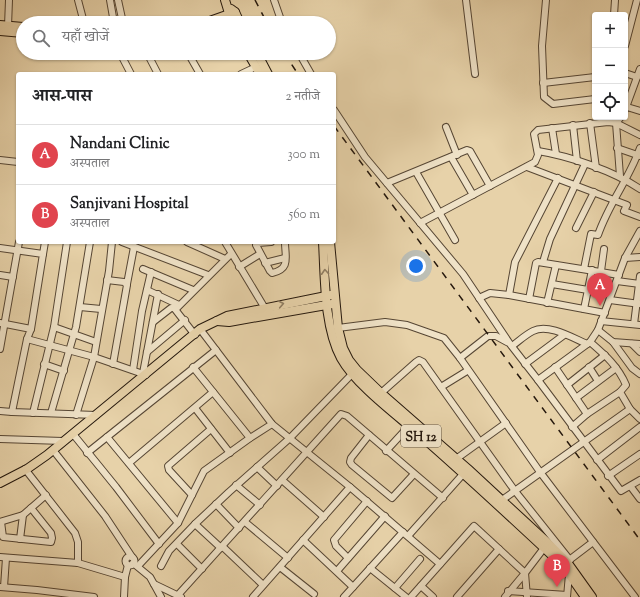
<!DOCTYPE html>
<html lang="hi">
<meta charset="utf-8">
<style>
body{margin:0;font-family:"Sorts Mill Goudy","Noto Serif Devanagari",serif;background:#f6f6f6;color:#202124}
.controls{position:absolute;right:12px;top:12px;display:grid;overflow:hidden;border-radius:4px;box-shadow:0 1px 3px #0004}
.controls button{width:36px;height:36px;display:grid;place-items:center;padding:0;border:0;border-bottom:1px solid #e0e0e0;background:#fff;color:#202124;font:20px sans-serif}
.you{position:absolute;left:416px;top:266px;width:14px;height:14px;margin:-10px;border:3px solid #fff;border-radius:50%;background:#1a73e8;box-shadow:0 0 0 6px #1a73e833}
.badge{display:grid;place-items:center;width:26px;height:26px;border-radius:50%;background:#8f2418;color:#fff;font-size:13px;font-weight:700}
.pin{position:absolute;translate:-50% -33px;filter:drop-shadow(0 1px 2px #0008)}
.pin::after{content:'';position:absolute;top:21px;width:14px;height:12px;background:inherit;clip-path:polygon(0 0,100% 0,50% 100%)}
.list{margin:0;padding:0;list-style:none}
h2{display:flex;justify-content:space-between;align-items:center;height:52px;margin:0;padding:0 16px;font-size:17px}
h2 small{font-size:13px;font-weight:400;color:#757577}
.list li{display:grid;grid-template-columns:26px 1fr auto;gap:12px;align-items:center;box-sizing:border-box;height:60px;padding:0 16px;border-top:1px solid #e0e0e0}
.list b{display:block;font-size:15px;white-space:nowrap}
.list p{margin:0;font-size:13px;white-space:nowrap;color:#757577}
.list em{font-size:13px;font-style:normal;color:#757577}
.icon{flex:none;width:22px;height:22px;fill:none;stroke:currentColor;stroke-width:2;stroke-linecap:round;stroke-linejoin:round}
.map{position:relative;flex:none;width:640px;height:597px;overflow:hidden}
.search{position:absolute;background:#fff;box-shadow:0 1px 3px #0004;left:16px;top:16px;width:320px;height:44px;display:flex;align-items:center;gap:10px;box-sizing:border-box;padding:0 14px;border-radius:22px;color:#757577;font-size:15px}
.panel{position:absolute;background:#fff;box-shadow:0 1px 3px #0004;left:16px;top:72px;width:320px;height:172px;border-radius:4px}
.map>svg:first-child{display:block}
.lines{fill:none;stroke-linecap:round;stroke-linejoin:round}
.minor-casing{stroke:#564634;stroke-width:8}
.major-casing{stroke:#25180d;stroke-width:10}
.minor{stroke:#efe2c7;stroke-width:6}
.major{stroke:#e7d2a9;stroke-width:8}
.rail{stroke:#25180d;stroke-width:1.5;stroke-dasharray:7 7;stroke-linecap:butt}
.oneway{stroke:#907e63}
.labels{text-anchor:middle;stroke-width:3.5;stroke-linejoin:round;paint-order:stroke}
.shield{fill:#efe2c7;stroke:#625545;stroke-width:1}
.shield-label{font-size:13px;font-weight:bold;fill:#25180d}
</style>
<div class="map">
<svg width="640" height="597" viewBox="0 0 640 597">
<rect width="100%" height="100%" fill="#e7d2a9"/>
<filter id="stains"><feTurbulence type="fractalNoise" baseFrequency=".005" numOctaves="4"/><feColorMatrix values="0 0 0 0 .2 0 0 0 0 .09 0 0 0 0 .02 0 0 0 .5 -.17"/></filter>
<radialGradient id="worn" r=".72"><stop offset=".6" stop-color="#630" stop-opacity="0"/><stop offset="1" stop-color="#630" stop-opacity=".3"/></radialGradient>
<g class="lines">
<defs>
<g id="minor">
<path d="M78 0 83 19"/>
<path d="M110 0 114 23"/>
<path d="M118 0 123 23"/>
<path d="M274 0 282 23"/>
<path d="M466 0 475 74"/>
<path d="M546 0 542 46 544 97 553 104 595 99"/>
<path d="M614 15 615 0"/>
<path d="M8 26 9 0"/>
<path d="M625 46 637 0"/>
<path d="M120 53 131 74"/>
<path d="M147 53 158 74"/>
<path d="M188 53 200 74"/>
<path d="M299 53 311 74"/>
<path d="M625 73 637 77"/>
<path d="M241 74 256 67"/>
<path d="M543 83 595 77"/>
<path d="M627 107 640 111"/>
<path d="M334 110 365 157 463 274 510 344 538 380 590 342C605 355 618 366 626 385L620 392 630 409 640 419"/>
<path d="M625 110 640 69"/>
<path d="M590 123 596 168"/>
<path d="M573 125 577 161"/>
<path d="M446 127 457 155"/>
<path d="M552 128 556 154"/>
<path d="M617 148 640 156"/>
<path d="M538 151C569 156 614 171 640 189"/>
<path d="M451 157 473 195"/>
<path d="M0 160 18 162"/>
<path d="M527 167 627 205 624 211 640 217"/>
<path d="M416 172 455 240"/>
<path d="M620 176 616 123 621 117"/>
<path d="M387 183 467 150 470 151 490 186"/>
<path d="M420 223 535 162 538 155 534 134 538 130 608 122 616 123 640 135"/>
<path d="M576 228 594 192"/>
<path d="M122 242 208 275"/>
<path d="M187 242 225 259"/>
<path d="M225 242 266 310"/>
<path d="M271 242 258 243 256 245 270 271 272 273C291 269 285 257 285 242"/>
<path d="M0 248 43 254 31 329"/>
<path d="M43 254 45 242"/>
<path d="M625 258 640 257"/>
<path d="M543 262 550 239 585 164"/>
<path d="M265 263 285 258"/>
<path d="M239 267 260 254"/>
<path d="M143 269 193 290"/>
<path d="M584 269 591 234 598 235C609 203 629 179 640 148"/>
<path d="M601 271 604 249"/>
<path d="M0 275 13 277"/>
<path d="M107 280 124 282 127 285 113 364"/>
<path d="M617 281 640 284"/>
<path d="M127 284 134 247"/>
<path d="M552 284 588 290"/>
<path d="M147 290 179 305"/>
<path d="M509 295 515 262 558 178"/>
<path d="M479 298 490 293 509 295 605 313"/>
<path d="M529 299 536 263 538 262 619 275"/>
<path d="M610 300 640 304"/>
<path d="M547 303 556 265"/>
<path d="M80 307 101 309"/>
<path d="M176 309 231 254"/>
<path d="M584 309 592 270"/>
<path d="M601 321 640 325"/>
<path d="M153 322 171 308H174L195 335"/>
<path d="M0 323 31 329 27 339 12 412 96 415"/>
<path d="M634 324 640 276"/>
<path d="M54 327 96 342"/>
<path d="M338 328 385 322 407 325 444 338 460 358 488 336H496L507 342"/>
<path d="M200 329 272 424 350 487"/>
<path d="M598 330 613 342 640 344"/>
<path d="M27 339 94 357 146 375"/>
<path d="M590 342 598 330 625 258 640 231"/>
<path d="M613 342 632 368 640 374"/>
<path d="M632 344 640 352"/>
<path d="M512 346C519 341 525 335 533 331 548 323 573 338 587 344"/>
<path d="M0 349 19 242"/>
<path d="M147 352 185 320"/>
<path d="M460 358 540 472 635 597"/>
<path d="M44 364 64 371"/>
<path d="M525 364 564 335"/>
<path d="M193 367 250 438"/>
<path d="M555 367 587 414"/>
<path d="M589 367 598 381"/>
<path d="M133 370 142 311 151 272"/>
<path d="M143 373 158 294"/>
<path d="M538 380 621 491 640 480"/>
<path d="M567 385 605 355"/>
<path d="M441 387 467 371"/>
<path d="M381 393 416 362 419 360 423 362 515 491 570 560"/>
<path d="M576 398 616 368"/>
<path d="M195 408 230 453"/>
<path d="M0 411 12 412"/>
<path d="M33 413 54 327 67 242"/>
<path d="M51 413 76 327 90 242"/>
<path d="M76 415 94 357 109 271 112 242"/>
<path d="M572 427 587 414 620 392"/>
<path d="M73 434 116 487 159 544"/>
<path d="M369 435 351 458 350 462 352 465 392 498 414 474"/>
<path d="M107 437 178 523"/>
<path d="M0 439 63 441"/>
<path d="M53 450 105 516 132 557"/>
<path d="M386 451 409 426"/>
<path d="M87 453 216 350"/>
<path d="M456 459 506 423"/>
<path d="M597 460 640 427"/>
<path d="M129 463 213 392"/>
<path d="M257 467 277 486"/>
<path d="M25 469 75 533 78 542V563"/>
<path d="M608 476 640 454"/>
<path d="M282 480 324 517"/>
<path d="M236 485 260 505"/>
<path d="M631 487 640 499"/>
<path d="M192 495 169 470 168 466 211 429"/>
<path d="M502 500 630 409"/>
<path d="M216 504 239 528"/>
<path d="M0 522 23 515 46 495"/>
<path d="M1 522 3 537 51 542 52 538 51 533 31 508"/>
<path d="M245 522 288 558"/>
<path d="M195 524 221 548"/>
<path d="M408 536 464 473"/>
<path d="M20 539 23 515"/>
<path d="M303 540 353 587"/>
<path d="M177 544 202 569"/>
<path d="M223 547 263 585"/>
<circle cx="130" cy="561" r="4.5"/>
<path d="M0 557 78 563 125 577"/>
<path d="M348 558 336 546 334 540 367 501"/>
<path d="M568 561 593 542"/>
<path d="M133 563 150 577 161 597"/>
<path d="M138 566 178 523 204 471 250 438 272 424"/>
<path d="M161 566 169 551 195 524 229 492 290 438 354 372"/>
<path d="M280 567 314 594"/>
<path d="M370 568 406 597"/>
<path d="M337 571 385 516"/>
<path d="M525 573 527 597"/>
<path d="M154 584 181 597"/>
<path d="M421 586 433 597"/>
<path d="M0 587 37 590 94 597"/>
<path d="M4 587 6 558"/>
<path d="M395 588 420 559"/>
<path d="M508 591 567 595"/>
<path d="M178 595 341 414 347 416 443 498"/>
<path d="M124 597 125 577 128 565"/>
<path d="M253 597 350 487 440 564"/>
<path d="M344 597 403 532"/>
<path d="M411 597 474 526 525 573 544 548"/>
<path d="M457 597 499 549"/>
<path d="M505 597 525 573"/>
<path d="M567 597 569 574"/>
</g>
<g id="major">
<path d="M225 0 232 23"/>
<path d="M231 9 235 12 240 23"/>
<path d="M204 23 235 12"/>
<path d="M0 25 23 27"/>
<path d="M0 31 23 33"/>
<path d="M248 53 260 74"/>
<path d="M257 53 268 74"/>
<path d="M323 242C325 277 324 327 341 358 356 385 397 415 421 436 467 476 512 518 557 560L569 574 585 597"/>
<path d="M330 242 338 328 343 348 349 360 357 370 381 393 468 469 548 543 567 562 592 597"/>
<path d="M217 321 229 322 332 304"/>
<path d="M0 483 27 469 47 455 200 329 227 316 331 295"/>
</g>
</defs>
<use href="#minor" class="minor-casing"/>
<use href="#major" class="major-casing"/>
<use href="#minor" class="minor"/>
<use href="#major" class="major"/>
<g class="rail">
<path d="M255 0 267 23"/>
<path d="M284 53 298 74"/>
<path d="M334 126 640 540"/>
</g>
</g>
<defs><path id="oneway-chevron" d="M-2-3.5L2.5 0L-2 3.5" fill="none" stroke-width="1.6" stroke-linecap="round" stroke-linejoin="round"/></defs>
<g class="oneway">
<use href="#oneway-chevron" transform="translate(325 272) rotate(-94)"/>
<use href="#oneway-chevron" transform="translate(281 304) rotate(-11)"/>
</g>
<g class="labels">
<rect class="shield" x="401" y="425" width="40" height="22" rx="3"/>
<g class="shield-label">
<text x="421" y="441">SH 12</text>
</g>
</g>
<rect width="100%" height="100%" filter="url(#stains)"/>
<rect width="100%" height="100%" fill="url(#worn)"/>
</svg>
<div class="controls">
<button>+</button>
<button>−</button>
<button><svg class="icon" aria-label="locate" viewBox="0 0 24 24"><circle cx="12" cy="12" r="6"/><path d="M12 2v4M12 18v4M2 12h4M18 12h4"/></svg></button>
</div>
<div class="you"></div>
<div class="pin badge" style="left:600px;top:306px;background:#e0444e">A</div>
<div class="pin badge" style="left:557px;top:587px;background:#e0444e">B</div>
<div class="search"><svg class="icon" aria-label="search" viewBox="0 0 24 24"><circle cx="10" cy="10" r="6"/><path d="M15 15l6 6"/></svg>यहाँ खोजें</div>
<section class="panel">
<h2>आस-पास<small>2 नतीजे</small></h2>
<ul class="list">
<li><span class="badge" style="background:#e0444e">A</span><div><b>Nandani Clinic</b><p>अस्पताल</p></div><em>300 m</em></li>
<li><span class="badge" style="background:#e0444e">B</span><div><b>Sanjivani Hospital</b><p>अस्पताल</p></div><em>560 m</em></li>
</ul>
</section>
</div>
